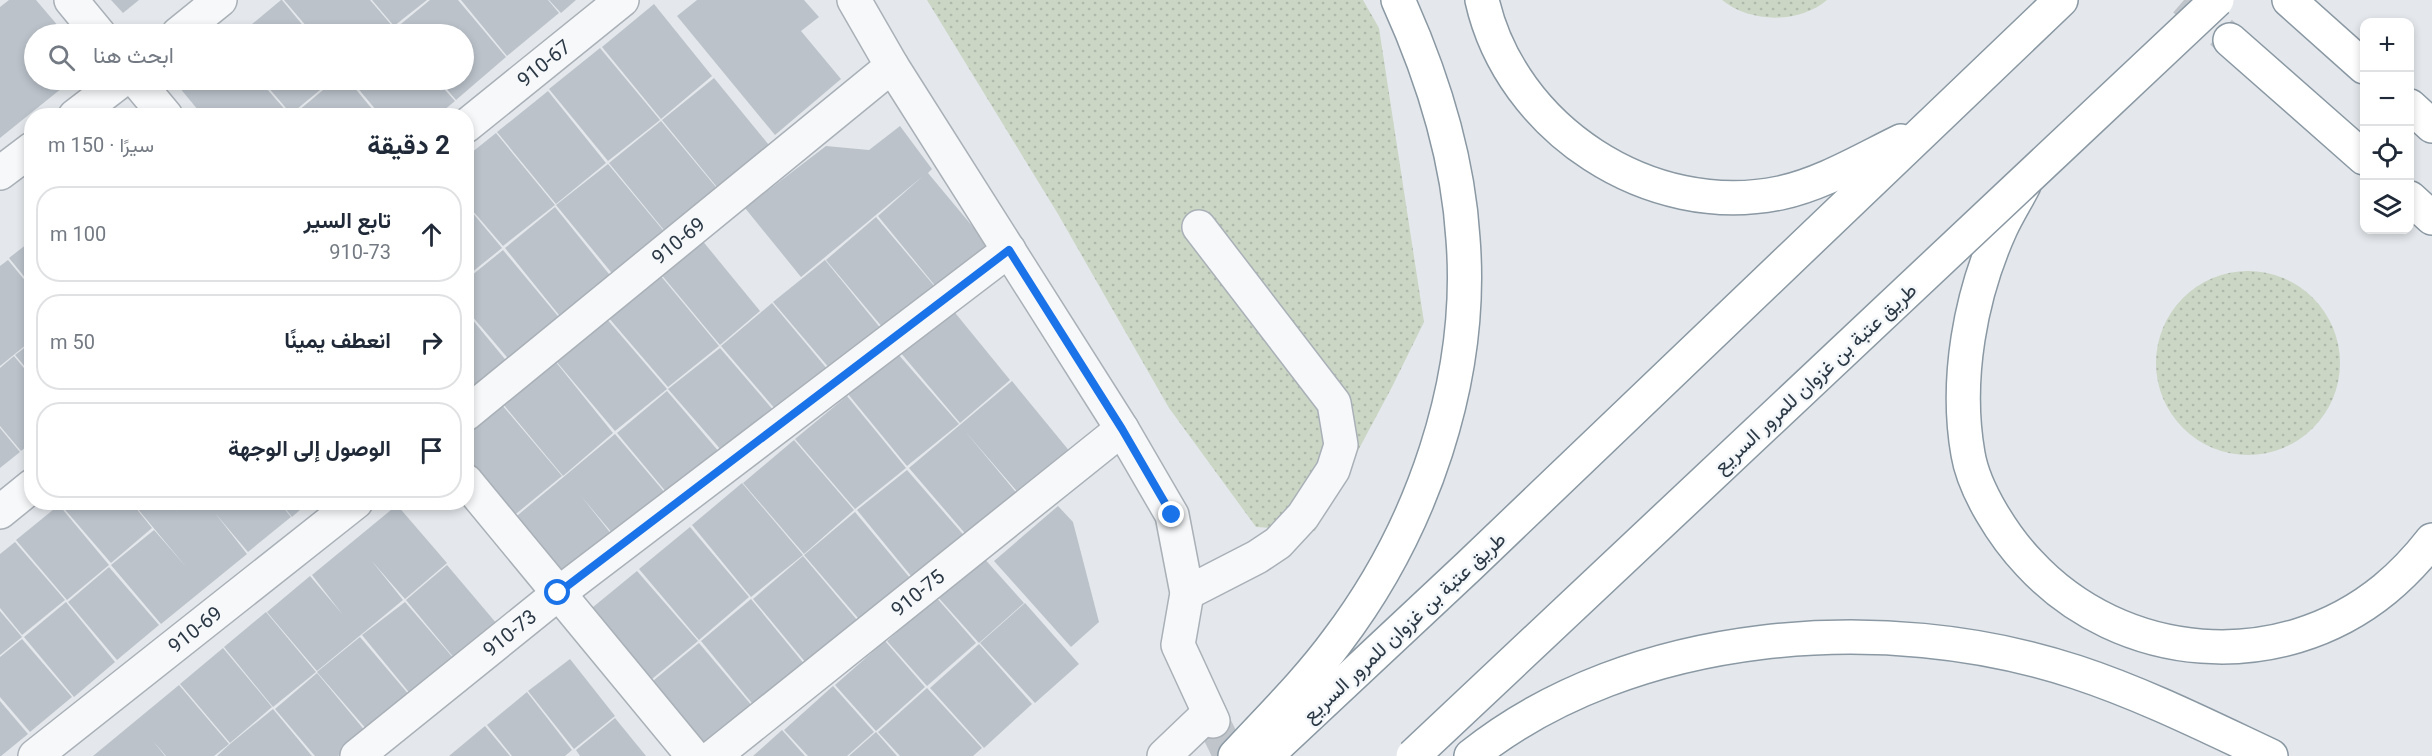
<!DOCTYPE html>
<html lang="ar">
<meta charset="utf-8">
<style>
body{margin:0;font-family:Roboto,Vazirmatn,sans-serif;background:#f2f2f3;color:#1f2937;direction:rtl}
.controls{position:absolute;right:18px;top:18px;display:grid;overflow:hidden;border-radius:12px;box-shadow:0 3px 9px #0003}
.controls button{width:54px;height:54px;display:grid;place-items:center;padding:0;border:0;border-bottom:2px solid #e0e1e3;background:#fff;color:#1f2937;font:30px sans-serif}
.stop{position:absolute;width:18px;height:18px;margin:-14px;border:4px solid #1a73e8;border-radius:50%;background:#fff}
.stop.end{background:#1a73e8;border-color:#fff;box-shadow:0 2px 6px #0008}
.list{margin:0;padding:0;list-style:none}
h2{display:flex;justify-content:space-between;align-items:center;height:78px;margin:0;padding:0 24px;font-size:26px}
h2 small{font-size:20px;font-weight:400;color:#747a83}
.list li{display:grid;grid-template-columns:39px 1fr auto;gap:18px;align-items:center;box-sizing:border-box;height:96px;margin:0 12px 12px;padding:0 12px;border:2px solid #e0e1e3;border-radius:24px}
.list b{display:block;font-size:22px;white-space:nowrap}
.list p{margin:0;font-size:20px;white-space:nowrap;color:#747a83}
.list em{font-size:20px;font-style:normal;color:#747a83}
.icon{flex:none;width:33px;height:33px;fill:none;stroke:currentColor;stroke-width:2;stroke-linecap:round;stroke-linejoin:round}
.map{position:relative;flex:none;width:2432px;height:756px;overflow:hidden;direction:ltr}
.search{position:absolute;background:#fff;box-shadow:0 3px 9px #0003;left:24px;top:24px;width:450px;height:66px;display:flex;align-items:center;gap:15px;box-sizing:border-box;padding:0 21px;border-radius:33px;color:#747a83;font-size:22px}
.panel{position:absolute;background:#fff;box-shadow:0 3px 9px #0003;left:24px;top:108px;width:450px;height:402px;border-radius:24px;direction:rtl}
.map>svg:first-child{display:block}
.grass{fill:url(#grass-dots)}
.building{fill:#bbc2ca}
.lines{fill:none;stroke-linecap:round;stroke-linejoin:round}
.minor-tunnel{stroke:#bfc5cb;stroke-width:33;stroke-dasharray:33 16;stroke-linecap:butt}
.highway-tunnel{stroke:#bfc5cb;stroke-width:33;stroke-dasharray:33 16;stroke-linecap:butt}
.minor-casing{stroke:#a9b0b7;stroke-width:36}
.highway-casing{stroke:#8a98a3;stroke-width:36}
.minor{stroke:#f7f8fa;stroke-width:33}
.highway{stroke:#fff;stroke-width:33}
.highway-bridge-casing{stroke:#8a98a3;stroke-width:36;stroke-linecap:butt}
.highway-bridge{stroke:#fff;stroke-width:33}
.route{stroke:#1a73e8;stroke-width:8}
.labels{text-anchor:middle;stroke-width:5;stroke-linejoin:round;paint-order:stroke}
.street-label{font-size:20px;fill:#2b3845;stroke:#f4f7f9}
</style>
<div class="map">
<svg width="2432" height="756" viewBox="0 0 2432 756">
<defs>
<pattern id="grass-dots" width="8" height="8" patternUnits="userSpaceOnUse" patternTransform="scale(1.5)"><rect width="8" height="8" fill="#cbd6c5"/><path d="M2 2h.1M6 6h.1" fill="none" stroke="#aeb8ab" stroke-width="1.8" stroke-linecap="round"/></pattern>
</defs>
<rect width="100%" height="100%" fill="#e4e8ec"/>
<g class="grass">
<path d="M927 0H1363L1379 28 1424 322 1392 387 1315 531 1256 527 1169 408 1058 214Z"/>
<path d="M1722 0H1827C1799 24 1750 23 1722 0Z"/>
<circle cx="2248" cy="363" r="92"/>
</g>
<g class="building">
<path d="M9 0H36L65 34H34V80H72L0 138V7Z"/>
<path d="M111 0H139L123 13Z"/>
<path d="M282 0 310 34H240L281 0Z"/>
<path d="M284 0H370L394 28 386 34H313Z"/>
<path d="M372 0H427L394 26Z"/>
<path d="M430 0H458L506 57 456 100 439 80H464V34H401L396 28Z"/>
<path d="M461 0H548L559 13 507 56Z"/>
<path d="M549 0H576L561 13Z"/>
<path d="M697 0H804L819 17 801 31 841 79 775 135 677 16Z"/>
<path d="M654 4 712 76 661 119 602 47Z"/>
<path d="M600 48 660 120 608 161 549 89Z"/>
<path d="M714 78 773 150 721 192 662 120Z"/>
<path d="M187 80H259L289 114 203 116 179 87Z"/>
<path d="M262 80H332L291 114Z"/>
<path d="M335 80H348L378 116H292Z"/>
<path d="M351 80H436L455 101 437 116H381Z"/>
<path d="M548 91 606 163 556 204 497 132Z"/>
<path d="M661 121 720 192 668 235 609 163Z"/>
<path d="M900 126 932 169 928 173 988 245 937 288 878 216 923 176 801 277 745 208 826 146 869 150Z"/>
<path d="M496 133 555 205 503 246 466 203V157Z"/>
<path d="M608 164 667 235 615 277 556 205Z"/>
<path d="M466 205 502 248 466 277Z"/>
<path d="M555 207 613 279 563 320 505 248Z"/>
<path d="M876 217 936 288 883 328 826 260Z"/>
<path d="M701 239 760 311 720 345 660 273Z"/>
<path d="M32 240V286L9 258Z"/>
<path d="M503 250 562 321 511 362 466 309V280Z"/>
<path d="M8 260 32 289V340L0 366V266Z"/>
<path d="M825 260 882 330 830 369 773 302Z"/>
<path d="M660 275 719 346 668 387 608 317Z"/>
<path d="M772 303 828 370 776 410 721 346Z"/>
<path d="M952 309 1010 380 960 423 900 352Z"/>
<path d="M466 312 509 364 466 399Z"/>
<path d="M606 318 667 389 615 431 556 361Z"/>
<path d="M32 342V375L15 355Z"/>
<path d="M720 348 774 411 722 451 668 389Z"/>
<path d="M898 354 959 424 907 466 848 394Z"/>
<path d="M14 356 32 378V442L21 451 0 426V368Z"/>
<path d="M555 361 613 433 563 476 503 404Z"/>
<path d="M1012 381 1071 453 1021 496 964 430 1019 496 969 538 909 468Z"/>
<path d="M667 391 720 453 667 493 617 433Z"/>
<path d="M847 396 906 468 855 509 795 439Z"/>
<path d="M502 405 562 476 511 518 466 465V435Z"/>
<path d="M0 428 20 452 0 468Z"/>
<path d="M615 434 666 494 613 534 581 496 612 535 563 573 512 520Z"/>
<path d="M794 440 854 510 804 554 743 483Z"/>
<path d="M907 470 968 540 916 582 857 510Z"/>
<path d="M742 483 803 555 751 597 692 525Z"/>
<path d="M64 502H131L152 528 111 563 61 505Z"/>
<path d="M132 502H185L175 512 186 502H279L291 517 248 552 215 513 247 554 161 624 111 565 154 530 187 568Z"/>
<path d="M280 502H309L292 517Z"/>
<path d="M59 505 109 565 67 600 16 540Z"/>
<path d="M397 505 447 563 405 599 371 560 403 600 317 671 267 612 310 576 343 615 312 575Z"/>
<path d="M1058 506 1073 522 1099 622 1071 647 994 561Z"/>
<path d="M855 512 915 584 864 625 804 555Z"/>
<path d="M690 527 749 597 699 640 639 569Z"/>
<path d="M15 542 65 600 22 635 0 608V554Z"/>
<path d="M803 556 863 627 811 669 753 599Z"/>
<path d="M982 556 1024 603 979 643 937 596Z"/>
<path d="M447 565 497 624 455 659 406 600Z"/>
<path d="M109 567 159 625 117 660 68 602Z"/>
<path d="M637 571 698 641 646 684 587 612Z"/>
<path d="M936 597 976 643 927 686 887 641Z"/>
<path d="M751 599 810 671 760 713 701 641Z"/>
<path d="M66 602 115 662 74 697 24 637Z"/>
<path d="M405 602 455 660 412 696 362 635Z"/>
<path d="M1025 603 1079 664 1035 703 980 643Z"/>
<path d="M0 611 22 637 0 655Z"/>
<path d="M266 612 316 672 273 707 224 647Z"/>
<path d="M360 637 410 696 368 731 317 672Z"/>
<path d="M22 639 72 697 30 732 0 697V657Z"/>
<path d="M885 641 925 687 876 731 835 685Z"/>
<path d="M699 643 758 713 708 756 648 685Z"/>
<path d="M979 644 1032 704 984 748 930 688Z"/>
<path d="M223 648 272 707 230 743 180 684Z"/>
<path d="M570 659 615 716 574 749 528 691Z"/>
<path d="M317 673 366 732 338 756H315L275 709Z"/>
<path d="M179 685 229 744 214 756H166L153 741 165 756H93Z"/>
<path d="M833 686 874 732 847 756H808L784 730Z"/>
<path d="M927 688 982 748 973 756H900L878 732Z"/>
<path d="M527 692 572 750 565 756H512L487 725Z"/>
<path d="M0 701 28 734 1 756H0Z"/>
<path d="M273 709 312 756H217L230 744Z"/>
<path d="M615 718 646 756H580L576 750Z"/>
<path d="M485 726 510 756H449Z"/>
<path d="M782 730 805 756H753Z"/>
<path d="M876 732 897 756H849Z"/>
</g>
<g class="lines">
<path class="minor-tunnel" d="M1213 721 1230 756"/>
<path class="highway-tunnel" d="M2184 0 2230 40"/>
<defs>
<g id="minor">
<path d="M71 0 99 34"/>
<path d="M854 0 892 66 1122 429 1172 515 1187 593 1178 645 1213 721"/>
<path d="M178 34 220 0"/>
<path d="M136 80 166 116"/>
<path d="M75 116 122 80"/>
<path id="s1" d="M466 126 622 0"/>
<path d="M0 173 32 149"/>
<path id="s2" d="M466 414 892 66"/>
<path d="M466 481 693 756"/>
<path d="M0 512 32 486"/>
<path d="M1187 593 1257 557 1278 543 1303 516 1333 470 1341 445 1334 403 1199 227"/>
<path id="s3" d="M35 756 356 502"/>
<path id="s4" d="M357 756 559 593 1009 250"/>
<path id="s5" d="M714 756 1122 429"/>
<path d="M1164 756 1209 713"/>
</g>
<g id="highway">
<path d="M1482 0C1511 129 1650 220 1780 193 1822 184 1862 160 1901 141"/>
<path d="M2289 0 2364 67"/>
<path d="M2230 40 2364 158"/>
<path d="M2410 106 2432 126"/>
<path d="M2024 185C2017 199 2008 213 2001 228 1970 296 1955 380 1968 454 1974 490 2004 537 2029 563 2121 663 2279 676 2385 589 2403 574 2418 558 2432 540"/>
<path d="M2410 198 2432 218"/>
<path d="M1235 756C1269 719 1307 682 1337 641 1422 529 1474 380 1463 239 1458 157 1432 75 1398 0"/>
<path d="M1266 756 1469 566 2061 0"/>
<path d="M1471 756C1631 628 1885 609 2076 672 2143 694 2207 726 2271 756"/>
</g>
</defs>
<use href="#minor" class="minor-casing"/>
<use href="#highway" class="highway-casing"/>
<use href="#minor" class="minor"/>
<use href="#highway" class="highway"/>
<defs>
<path id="highway-bridge" d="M1413 756 2217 0"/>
</defs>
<use href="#highway-bridge" class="highway-bridge-casing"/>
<use href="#highway-bridge" class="highway-bridge"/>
</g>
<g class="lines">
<path class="route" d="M558 593 1009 250 1122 429 1172 515"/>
</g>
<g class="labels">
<g class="street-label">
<text dy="7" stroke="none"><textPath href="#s1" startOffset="100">910-67</textPath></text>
<text dy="7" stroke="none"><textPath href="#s2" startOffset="274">910-69</textPath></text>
<text transform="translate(1815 378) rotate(-43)" y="7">طريق عتبة بن غزوان للمرور السريع</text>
<text dy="7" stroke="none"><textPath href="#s5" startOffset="261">910-75</textPath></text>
<text transform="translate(1404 627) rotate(-43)" y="7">طريق عتبة بن غزوان للمرور السريع</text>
<text dy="7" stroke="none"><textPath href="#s3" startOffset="204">910-69</textPath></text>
<text dy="7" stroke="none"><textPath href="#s4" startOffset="196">910-73</textPath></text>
</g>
</g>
</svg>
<div class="controls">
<button>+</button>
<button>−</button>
<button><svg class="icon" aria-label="locate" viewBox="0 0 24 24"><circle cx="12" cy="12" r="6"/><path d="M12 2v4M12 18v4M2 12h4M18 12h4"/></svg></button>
<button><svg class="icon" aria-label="layers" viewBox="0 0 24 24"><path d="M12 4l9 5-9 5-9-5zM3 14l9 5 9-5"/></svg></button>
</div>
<div class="stop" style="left:558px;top:593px"></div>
<div class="stop end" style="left:1172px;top:515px"></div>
<div class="search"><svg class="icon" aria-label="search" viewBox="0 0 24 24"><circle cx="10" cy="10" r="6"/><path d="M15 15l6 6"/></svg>ابحث هنا</div>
<section class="panel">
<h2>2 دقيقة<small>سيرًا · 150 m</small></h2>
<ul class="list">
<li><svg class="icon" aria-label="ahead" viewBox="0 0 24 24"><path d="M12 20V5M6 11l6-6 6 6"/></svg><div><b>تابع السير</b><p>910-73</p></div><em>100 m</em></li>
<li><svg class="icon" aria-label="right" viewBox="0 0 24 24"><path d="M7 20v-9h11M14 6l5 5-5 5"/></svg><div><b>انعطف يمينًا</b></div><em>50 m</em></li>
<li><svg class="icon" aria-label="arrive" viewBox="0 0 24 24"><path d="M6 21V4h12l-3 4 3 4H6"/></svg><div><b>الوصول إلى الوجهة</b></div></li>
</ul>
</section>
</div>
